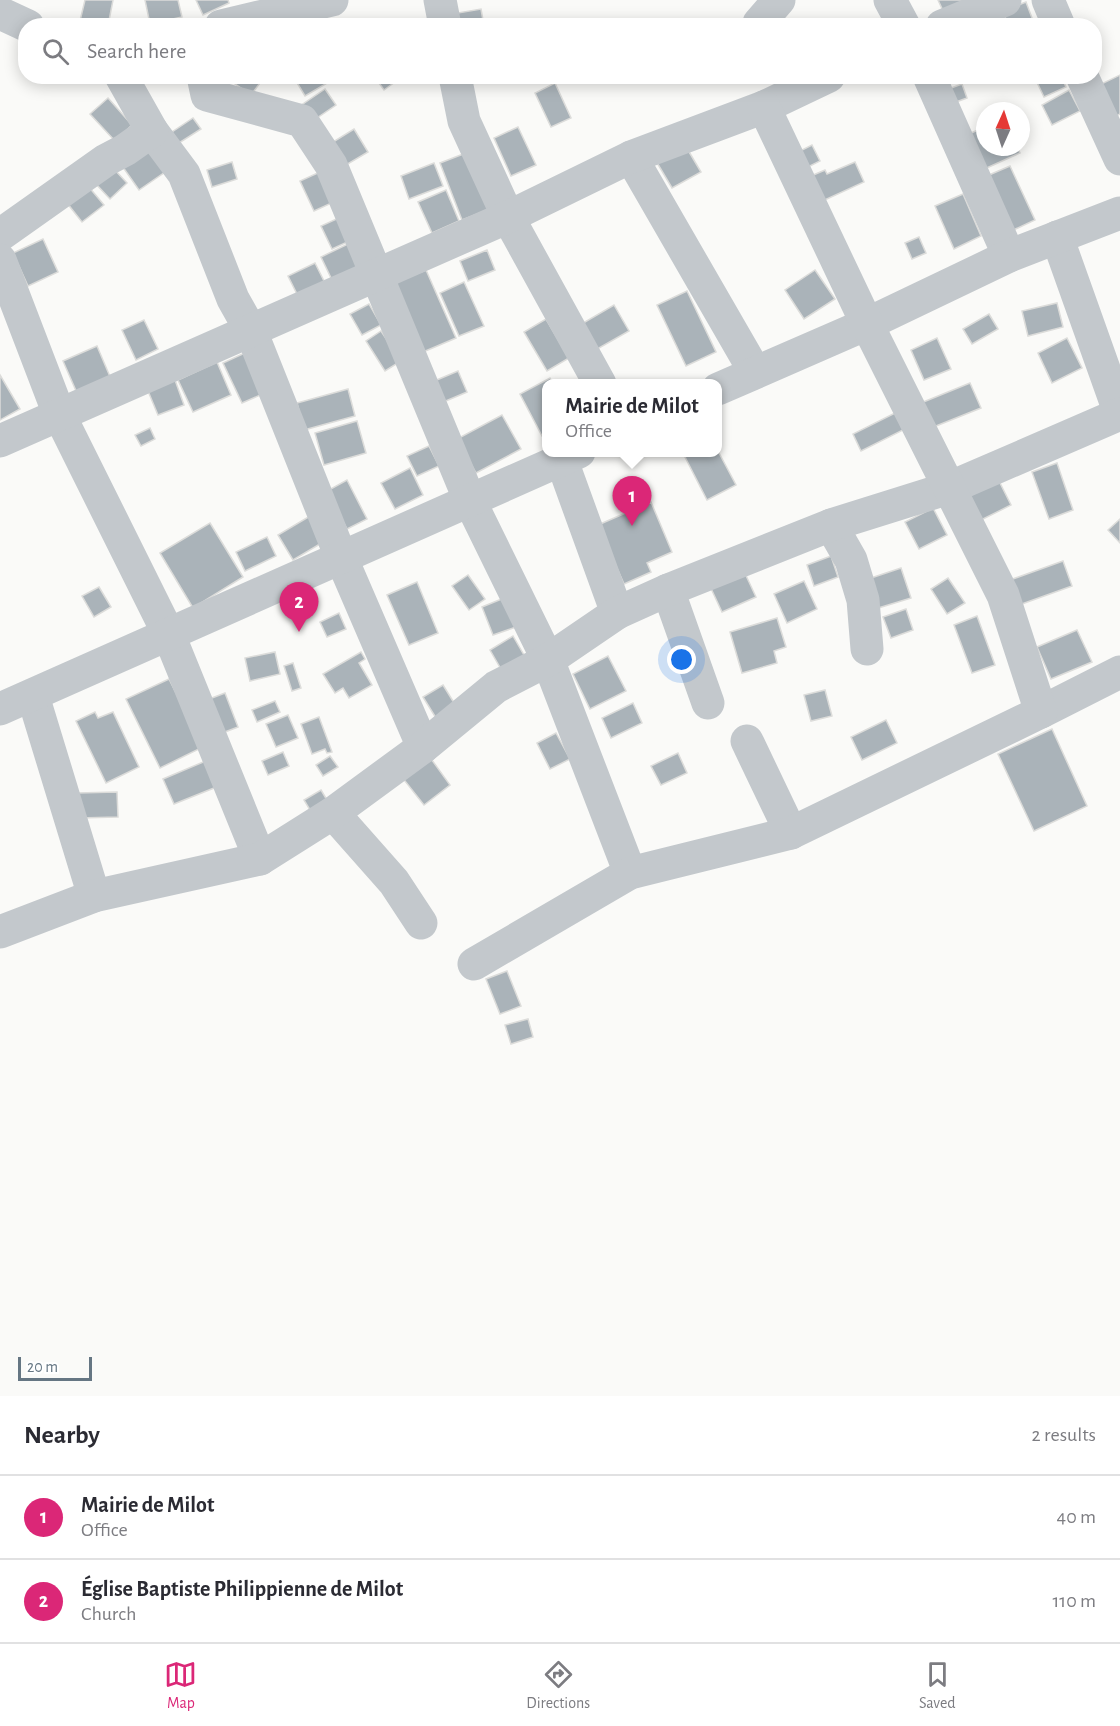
<!DOCTYPE html>
<meta charset="utf-8">
<style>
body{margin:0;font-family:"Alegreya Sans",sans-serif;background:#f7f7f7;color:#2b2b33}
.compass{position:absolute;left:976px;top:102px;width:54px;height:54px;border-radius:50%;background:#fff;box-shadow:0 3px 15px #0003;rotate:3deg}
.scale{position:absolute;left:18px;bottom:15px;width:74px;box-sizing:border-box;padding-left:6px;border:3px solid #657683;border-top:0;font-size:16px;line-height:21px;white-space:nowrap;color:#657683;-webkit-text-stroke:4px #fff;paint-order:stroke}
.you{position:absolute;left:682px;top:660px;width:21px;height:21px;margin:-15px;border:4px solid #fff;border-radius:50%;background:#1a73e8;box-shadow:0 0 0 9px #1a73e833}
.badge{display:grid;place-items:center;width:39px;height:39px;border-radius:50%;background:#db2777;color:#fff;font-size:20px;font-weight:700}
.pin{position:absolute;translate:-50% -50px;filter:drop-shadow(0 2px 3px #0008)}
.pin::after{content:'';position:absolute;top:32px;width:21px;height:18px;background:inherit;clip-path:polygon(0 0,100% 0,50% 100%)}
.popup{position:absolute;left:542px;top:379px;width:180px;height:78px;box-sizing:border-box;display:grid;place-content:center;border-radius:12px;background:#fff;filter:drop-shadow(0 2px 4px #0005);font-size:20px;white-space:nowrap;color:#7c7c81}
.popup b{font-size:22px;color:#2b2b33}
.popup::after{content:'';position:absolute;left:50%;top:100%;margin-left:-12px;border:12px solid transparent;border-top-color:#fff}
.list{margin:0;padding:0;list-style:none}
h2{display:flex;justify-content:space-between;align-items:center;height:78px;margin:0;padding:0 24px;font-size:26px}
h2 small{font-size:20px;font-weight:400;color:#7c7c81}
.list li{display:grid;grid-template-columns:39px 1fr auto;gap:18px;align-items:center;box-sizing:border-box;height:84px;padding:0 24px;border-top:2px solid #e1e1e2}
.list b{display:block;font-size:22px;white-space:nowrap}
.list p{margin:0;font-size:20px;white-space:nowrap;color:#7c7c81}
.list em{font-size:20px;font-style:normal;color:#7c7c81}
.icon{flex:none;width:33px;height:33px;fill:none;stroke:currentColor;stroke-width:2;stroke-linecap:round;stroke-linejoin:round}
.map{position:relative;flex:none;width:1120px;height:1396px;overflow:hidden}
.search{position:absolute;background:#fff;box-shadow:0 3px 15px #0003;left:18px;right:18px;top:18px;height:66px;display:flex;align-items:center;gap:15px;box-sizing:border-box;padding:0 21px;border-radius:24px;color:#7c7c81;font-size:22px}
.sheet{height:246px;background:#fff}
nav{display:flex;justify-content:space-around;align-items:center;box-sizing:border-box;height:84px;border-top:2px solid #e1e1e2;background:#fff;font-size:16px;color:#7c7c81}
nav a{display:grid;justify-items:center;gap:3px}
nav .on{color:#db2777}
.map>svg:first-child{display:block}
.building{fill:#aab3b9;stroke:#dcdcda;stroke-width:1.5}
.lines{fill:none;stroke-linecap:round;stroke-linejoin:round}
.minor{stroke:#c3c8cc;stroke-width:33}
</style>
<div class="map">
<svg width="1120" height="1396" viewBox="0 0 1120 1396">
<rect width="100%" height="100%" fill="#fafaf8"/>
<g class="building">
<path d="M85 0H113L108 26 79 25Z"/>
<path d="M145 0H178L182 17 150 24Z"/>
<path d="M196 0H228L229 3 203 15Z"/>
<path d="M938 0H964L945 15Z"/>
<path d="M1026 2 1035 26H1008L1003 11Z"/>
<path d="M481 9 484 26H448L446 15Z"/>
<path d="M1120 75V114L1109 120 1093 88Z"/>
<path d="M235 76H259L263 79 251 95 231 81Z"/>
<path d="M293 76H326L329 82 305 96Z"/>
<path d="M374 76H403L384 90Z"/>
<path d="M1034 76H1061L1066 87 1044 97Z"/>
<path d="M555 83 571 118 551 127 535 93Z"/>
<path d="M962 84 967 98 956 102 951 88Z"/>
<path d="M325 89 336 105 308 124 297 108Z"/>
<path d="M1069 90 1080 111 1052 125 1042 105Z"/>
<path d="M108 98 132 125 115 141 90 114Z"/>
<path d="M193 118 201 129 179 143 172 132Z"/>
<path d="M518 127 536 165 511 176 494 138Z"/>
<path d="M985 127V147H1017L1020 153 980 171 964 136Z"/>
<path d="M354 129 368 152 346 165 333 142Z"/>
<path d="M149 143 168 170 139 190 120 163Z"/>
<path d="M685 145 701 172 672 188 656 161Z"/>
<path d="M812 145 820 161 800 171 792 155Z"/>
<path d="M471 151 493 208 462 220 440 163Z"/>
<path d="M232 162 237 179 212 187 207 170Z"/>
<path d="M855 162 864 182 816 204 804 179 825 170 827 174Z"/>
<path d="M434 163 443 186 409 199 401 176Z"/>
<path d="M1010 166 1035 220 1007 233 982 178Z"/>
<path d="M113 168 127 183 110 199 96 184Z"/>
<path d="M322 171 336 201 314 211 300 181Z"/>
<path d="M88 186 104 205 82 222 67 203Z"/>
<path d="M446 190 459 221 432 233 418 202Z"/>
<path d="M963 194 981 236 954 249 935 206Z"/>
<path d="M343 216 354 239 332 249 321 226Z"/>
<path d="M919 237 926 253 912 259 905 243Z"/>
<path d="M43 239 58 272 28 286 13 253Z"/>
<path d="M352 242 364 268 333 282 321 257Z"/>
<path d="M487 250 495 270 468 281 460 261Z"/>
<path d="M315 263 326 285 299 298 288 276Z"/>
<path d="M426 270 456 338 416 355 386 286Z"/>
<path d="M815 270 835 299 804 319 785 290Z"/>
<path d="M464 282 484 326 459 336 440 293Z"/>
<path d="M687 291 716 352 686 366 657 305Z"/>
<path d="M1057 303 1063 327 1028 336 1022 311Z"/>
<path d="M369 304 381 325 362 335 350 314Z"/>
<path d="M614 305 629 331 592 352 578 326Z"/>
<path d="M989 314 998 329 972 344 963 329Z"/>
<path d="M546 319 569 358 547 371 524 332Z"/>
<path d="M144 320 158 349 136 360 122 330Z"/>
<path d="M381 331 401 361 385 371 366 341Z"/>
<path d="M937 338 951 369 924 380 911 350Z"/>
<path d="M1067 338 1082 368 1052 383 1038 353Z"/>
<path d="M97 346 111 379 77 393 63 361Z"/>
<path d="M249 351 267 392 242 403 223 363Z"/>
<path d="M217 362 231 395 193 412 178 380Z"/>
<path d="M458 371 467 392 441 403 432 382Z"/>
<path d="M0 375 20 409 0 420Z"/>
<path d="M550 378 553 384H546V434L542 436 520 394Z"/>
<path d="M175 380 184 405 158 415 148 391Z"/>
<path d="M970 383 981 408 926 430 916 405Z"/>
<path d="M348 389 355 416 304 430 297 403Z"/>
<path d="M895 413 903 430 861 451 853 434Z"/>
<path d="M502 415 521 449 476 473 457 439Z"/>
<path d="M357 421 366 453 324 465 315 433Z"/>
<path d="M150 428 155 439 141 446 135 435Z"/>
<path d="M429 446 439 466 417 476 407 456Z"/>
<path d="M718 451 736 485 707 500 685 457 694 452H718Z"/>
<path d="M1057 463 1073 510 1049 519 1032 472Z"/>
<path d="M410 468 423 495 395 509 381 483Z"/>
<path d="M347 480 367 519 347 529 327 491Z"/>
<path d="M999 481 1011 505 969 526 957 502Z"/>
<path d="M651 502 672 552 647 563 651 572 624 584 598 525Z"/>
<path d="M933 508 947 535 919 549 905 522Z"/>
<path d="M310 516 325 541 293 560 278 535Z"/>
<path d="M1120 519V543L1108 530Z"/>
<path d="M210 523 243 577 193 608 160 553Z"/>
<path d="M267 537 276 556 245 571 236 552Z"/>
<path d="M831 556 838 577 814 586 807 565Z"/>
<path d="M1063 561 1072 586 1019 605 1010 580Z"/>
<path d="M742 567 756 597 722 612 708 582Z"/>
<path d="M901 568 911 598 875 609 865 580Z"/>
<path d="M468 575 485 599 469 610 452 586Z"/>
<path d="M948 578 965 603 947 614 931 589Z"/>
<path d="M804 581 817 609 787 623 774 594Z"/>
<path d="M417 582 438 633 409 645 387 595Z"/>
<path d="M99 587 111 607 94 617 82 596Z"/>
<path d="M504 598 516 627 493 635 482 607Z"/>
<path d="M906 609 913 630 891 638 883 617Z"/>
<path d="M339 613 346 629 327 637 320 622Z"/>
<path d="M977 616 995 665 972 673 954 625Z"/>
<path d="M777 618 786 647 774 651 777 663 742 673 730 632Z"/>
<path d="M1077 630 1092 662 1051 679 1037 647Z"/>
<path d="M513 636 528 662 505 676 490 650Z"/>
<path d="M275 652 280 674 250 681 245 658Z"/>
<path d="M361 652 365 659 359 663 372 685 349 698 343 688 335 693 323 674Z"/>
<path d="M608 656 626 691 590 709 573 674Z"/>
<path d="M293 663 301 688 292 691 284 666Z"/>
<path d="M169 679 203 747 160 768 126 699Z"/>
<path d="M443 685 456 706 436 718 423 697Z"/>
<path d="M825 690 832 716 811 721 804 695Z"/>
<path d="M225 693 238 727 217 735 204 701Z"/>
<path d="M275 701 280 712 257 722 252 710Z"/>
<path d="M633 703 642 723 611 738 602 718Z"/>
<path d="M95 712 98 718 113 712 139 767 106 783 76 721Z"/>
<path d="M288 715 298 738 276 747 266 724Z"/>
<path d="M319 717 332 752 327 753 325 749 312 754 301 724Z"/>
<path d="M886 720 897 743 862 760 851 737Z"/>
<path d="M1052 729 1087 806 1034 831 998 754Z"/>
<path d="M556 733 570 759 550 769 537 743Z"/>
<path d="M283 752 289 766 268 775 262 761Z"/>
<path d="M678 753 687 773 661 785 651 766Z"/>
<path d="M330 756 338 767 323 776 316 765Z"/>
<path d="M429 756 450 785 424 805 401 776Z"/>
<path d="M208 760 219 786 174 804 163 779Z"/>
<path d="M321 790 327 800 310 810 304 800Z"/>
<path d="M117 792 118 817 78 818 77 793Z"/>
<path d="M507 971 521 1006 500 1014 486 979Z"/>
<path d="M528 1019 533 1037 511 1044 505 1025Z"/>
</g>
<g class="lines">
<g class="minor">
<path d="M440 0 445 26"/>
<path d="M890 0 904 26"/>
<path d="M1048 0 1059 26"/>
<path d="M0 13 28 26"/>
<path d="M221 26 332 0"/>
<path d="M759 26V23L779 0"/>
<path d="M942 26 1005 0"/>
<path d="M203 76 207 95 302 121 331 165 470 501 548 660 630 873"/>
<path d="M455 76 464 121 508 217 600 384"/>
<path d="M929 76 1009 256"/>
<path d="M1082 76 1120 159"/>
<path d="M152 131 184 174 233 299 251 331 341 557 423 747"/>
<path d="M631 157 755 372"/>
<path d="M0 235 106 160 125 150 152 131 121 76"/>
<path d="M1057 237 1120 414"/>
<path d="M0 260 59 414 169 635 260 859"/>
<path d="M718 389 867 324 1009 256 1120 213"/>
<path d="M0 441 508 217 631 157 764 107 829 76"/>
<path d="M562 461 617 613"/>
<path d="M831 525 851 560 863 600 867 649"/>
<path d="M668 590 708 703"/>
<path d="M33 696 94 896"/>
<path d="M0 709 579 452"/>
<path d="M1041 712 1120 672"/>
<path d="M747 741 791 833"/>
<path d="M333 813 394 882 421 923"/>
<path d="M0 932 94 896 260 859 333 813 423 747 496 687 548 660 617 613 668 590 831 525 949 488 1120 414"/>
<path d="M474 964 630 873 791 833 1041 712 1003 595 867 324 764 107"/>
</g>
</g>
</svg>
<svg class="compass" viewBox="-18 -18 36 36"><path d="M0-13l5 13h-10z" fill="#e53935"/><path d="M0 13l5-13h-10z" fill="#7c7c81"/></svg>
<div class="scale">20 m</div>
<div class="you"></div>
<div class="pin badge" style="left:632px;top:526px">1</div>
<div class="popup"><b>Mairie de Milot</b>Office</div>
<div class="pin badge" style="left:299px;top:632px">2</div>
<div class="search"><svg class="icon" aria-label="search" viewBox="0 0 24 24"><circle cx="10" cy="10" r="6"/><path d="M15 15l6 6"/></svg>Search here</div>
</div>
<section class="sheet">
<h2>Nearby<small>2 results</small></h2>
<ul class="list">
<li><span class="badge">1</span><div><b>Mairie de Milot</b><p>Office</p></div><em>40 m</em></li>
<li><span class="badge">2</span><div><b>Église Baptiste Philippienne de Milot</b><p>Church</p></div><em>110 m</em></li>
</ul>
</section>
<nav>
<a class="on"><svg class="icon" aria-label="map" viewBox="0 0 24 24"><path d="M3 6l6-2 6 2 6-2v14l-6 2-6-2-6 2zM9 4v14M15 6v14"/></svg>Map</a>
<a><svg class="icon" aria-label="directions" viewBox="0 0 24 24"><path d="M12 3l9 9-9 9-9-9zM9 14v-3h6M13 9l2 2-2 2"/></svg>Directions</a>
<a><svg class="icon" aria-label="saved" viewBox="0 0 24 24"><path d="M7 4h10v16l-5-4-5 4z"/></svg>Saved</a>
</nav>
